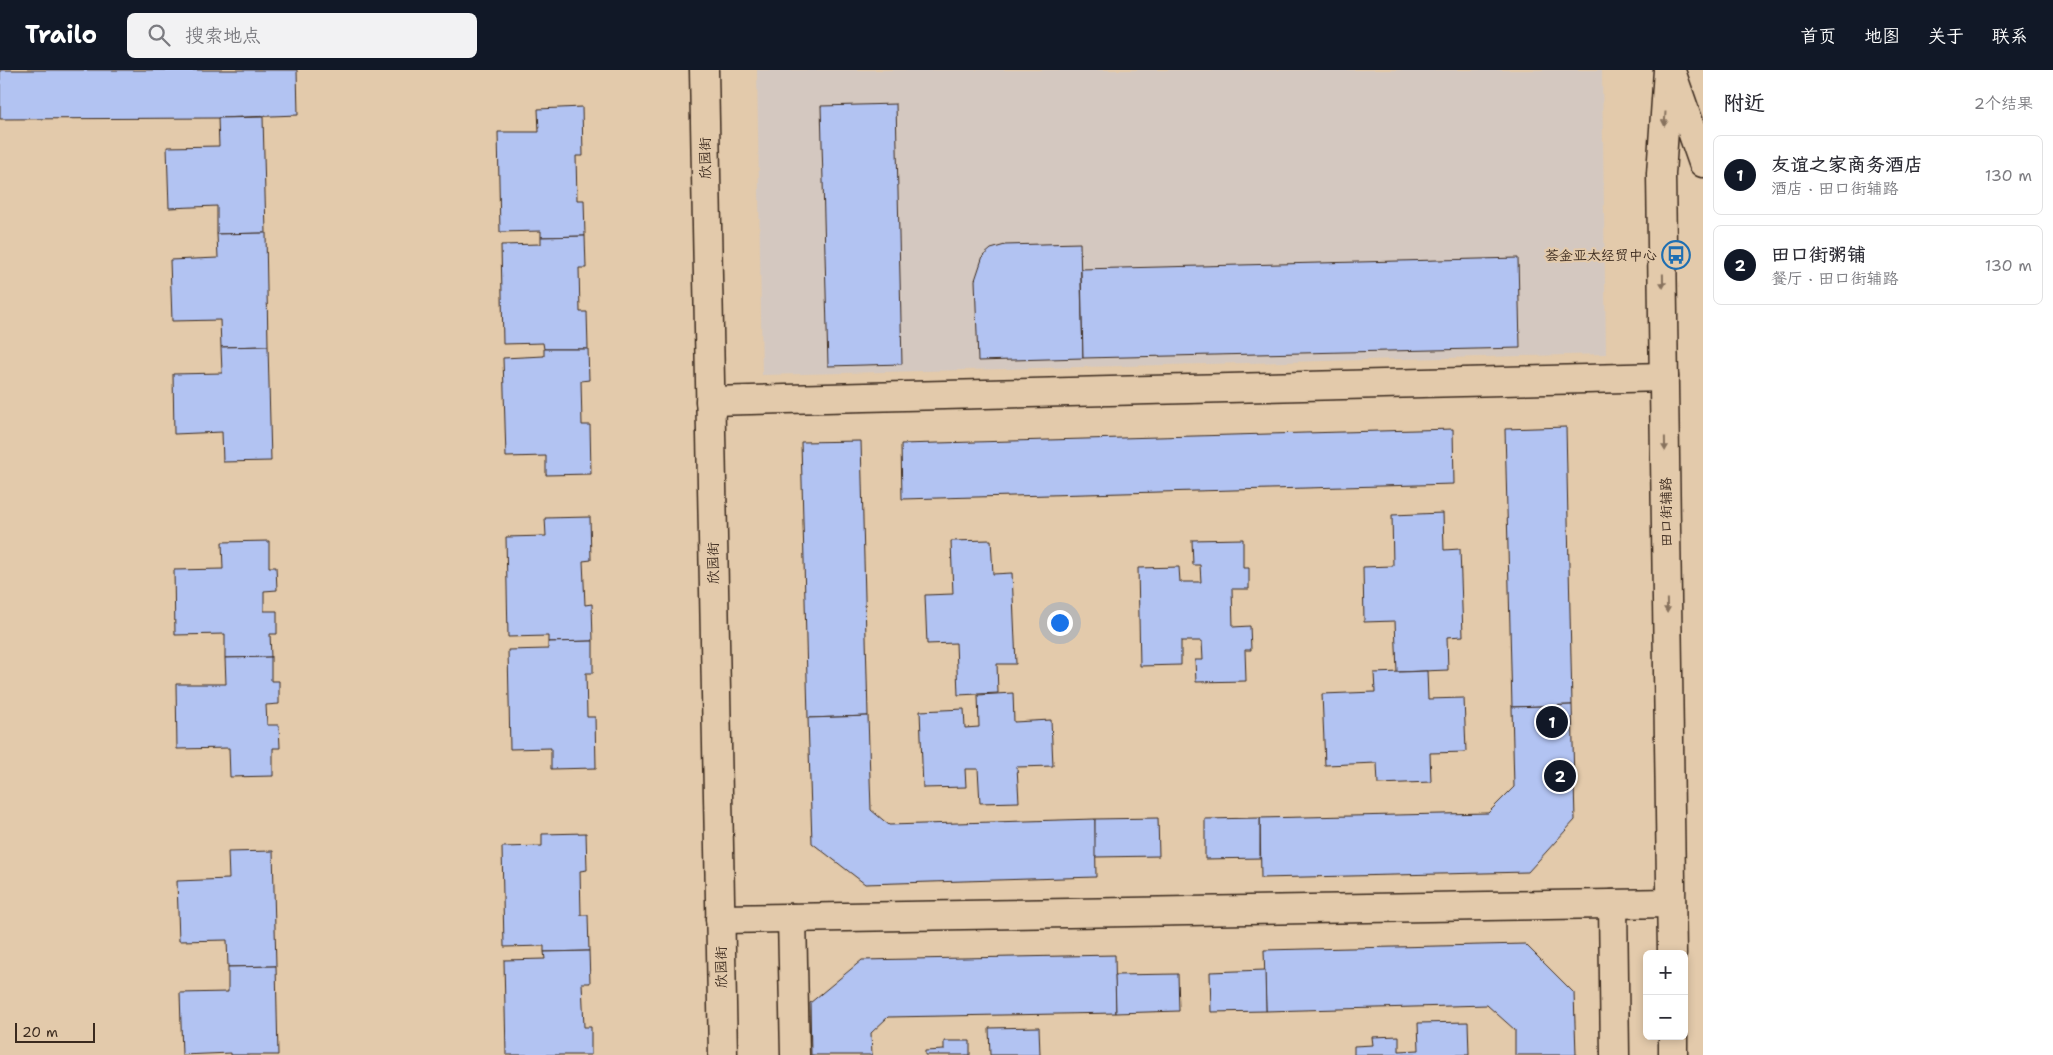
<!DOCTYPE html>
<html lang="zh">
<meta charset="utf-8">
<style>
body{margin:0;font-family:"Shantell Sans","LXGW WenKai TC",sans-serif;background:#f2f2f3;color:#2b2b33}
.controls{position:absolute;right:15px;bottom:15px;display:grid;overflow:hidden;border-radius:8px;box-shadow:0 2px 8px #0003}
.controls button{width:45px;height:45px;display:grid;place-items:center;padding:0;border:0;border-bottom:1px solid #e1e1e2;background:#fff;color:#2b2b33;font:25px sans-serif}
.scale{position:absolute;left:15px;bottom:12px;width:80px;box-sizing:border-box;padding-left:5px;border:2px solid #3b2a1e;border-top:0;font-size:14px;line-height:18px;white-space:nowrap;color:#3b2a1e;-webkit-text-stroke:4px #e3caab;paint-order:stroke}
.you{position:absolute;left:1059px;top:552px;width:18px;height:18px;margin:-12px;border:4px solid #fff;border-radius:50%;background:#1a73e8;box-shadow:0 0 0 8px #1a73e833}
.badge{display:grid;place-items:center;width:32px;height:32px;border-radius:50%;background:#111827;color:#fff;font-size:16px;font-weight:700}
.pin{position:absolute;translate:-50% -50%;border:2px solid #fff;box-shadow:0 1px 5px #0006}
.list{margin:0;padding:0;list-style:none}
h2{display:flex;justify-content:space-between;align-items:center;height:65px;margin:0;padding:0 20px;font-size:21px}
h2 small{font-size:16px;font-weight:400;color:#7c7c81}
.list li{display:grid;grid-template-columns:32px 1fr auto;gap:15px;align-items:center;box-sizing:border-box;height:80px;margin:0 10px 10px;padding:0 10px;border:1px solid #e1e1e2;border-radius:8px}
.list b{display:block;font-size:19px;white-space:nowrap}
.list p{margin:0;font-size:16px;white-space:nowrap;color:#7c7c81}
.list em{font-size:16px;font-style:normal;color:#7c7c81}
.icon{flex:none;width:28px;height:28px;fill:none;stroke:currentColor;stroke-width:2;stroke-linecap:round;stroke-linejoin:round}
.map{position:relative;flex:none;width:1703px;height:985px;overflow:hidden}
header{display:flex;align-items:center;gap:30px;box-sizing:border-box;height:70px;padding:0 25px;background:#111827;color:#fff}
header strong{font-size:24px}
nav{display:flex;gap:28px;margin-inline-start:auto;font-size:18px}
.search{width:350px;height:45px;background:#f2f2f3;display:flex;align-items:center;gap:12px;box-sizing:border-box;padding:0 18px;border-radius:8px;color:#7c7c81;font-size:19px}
main{display:flex}
aside{flex:1;background:#fff}
.map>svg:first-child{display:block}
.built{fill:#d4c8c0}
.building{fill:#b2c3f2;stroke:#3b2a1e}
.lines{fill:none;stroke-linecap:round;stroke-linejoin:round}
.minor-casing{stroke:#3b2a1e;stroke-width:31}
.minor{stroke:#e3caab;stroke-width:28}
.oneway{fill:#87725d}
.labels{text-anchor:middle;stroke-width:4;stroke-linejoin:round;paint-order:stroke}
.street-label{font-size:14px;fill:#3b2a1e;stroke:#e3caab}
.poi-label{font-size:14px;fill:#3b2a1e;stroke:#e3caab;text-anchor:end}
</style>
<header>
<strong>Trailo</strong>
<div class="search"><svg class="icon" aria-label="search" viewBox="0 0 24 24"><circle cx="10" cy="10" r="6"/><path d="M15 15l6 6"/></svg>搜索地点</div>
<nav><a>首页</a><a>地图</a><a>关于</a><a>联系</a></nav>
</header>
<main>
<div class="map">
<svg width="1703" height="985" viewBox="0 0 1703 985">
<rect width="100%" height="100%" fill="#e3caab"/>
<filter id="ink" filterUnits="userSpaceOnUse"><feTurbulence type="fractalNoise" baseFrequency=".02" numOctaves="2"/><feDisplacementMap in="SourceGraphic" scale="10" xChannelSelector="R" yChannelSelector="G"/><feConvolveMatrix kernelMatrix="1 2 1 2 8 2 1 2 1" color-interpolation-filters="sRGB"/></filter>
<g filter="url(#ink)">
<path class="built" d="M757 0H1602L1606 284 762 305Z"/>
<g class="building">
<path d="M0 0H297L298 45 218 48 0 49Z"/>
<path d="M896 34 902 294 828 296 821 36Z"/>
<path d="M582 37 583 86H576L577 130H584L585 166 541 167V161L500 162 498 62H539L538 39Z"/>
<path d="M263 47 266 163 217 164V136L169 138 167 77 219 76 218 48Z"/>
<path d="M266 163 268 276 221 277 220 250 172 251 170 190 218 188 217 164Z"/>
<path d="M585 166 586 198H579L580 242H587L588 279H544L543 273 503 274 501 175 541 174V167Z"/>
<path d="M1080 173 1083 288 978 291 975 210 983 186 991 179 1005 175Z"/>
<path d="M1518 188 1520 278 1083 288 1081 199Z"/>
<path d="M268 276 271 391 223 392 222 362 174 364 173 304 222 303 221 277Z"/>
<path d="M544 279H588L589 310 581 311 582 355H590L591 404 546 405V386L506 387 503 288 544 286Z"/>
<path d="M1566 357 1572 635 1512 637 1505 359Z"/>
<path d="M1453 359 1454 414 902 429 901 374Z"/>
<path d="M861 371 868 646 808 648 801 372Z"/>
<path d="M1443 443 1444 480 1460 479 1463 566 1447 567 1448 600 1397 602 1395 551 1364 552 1363 497 1393 496 1392 445Z"/>
<path d="M590 447 591 490 583 491 585 535 592 534 593 571 548 572V566L508 567 506 467 546 466 545 448Z"/>
<path d="M1243 469V498H1249V519H1232L1233 557 1250 556 1251 580H1245L1246 611 1196 612 1195 590H1203L1202 571H1181V595L1140 596 1138 498 1179 497 1180 512H1201L1200 495H1193L1192 470Z"/>
<path d="M991 470 993 504 1012 503 1016 594H997L998 623 958 625 956 573 927 574 925 525 953 524 951 471Z"/>
<path d="M269 471V497H276L277 520 264 521V541H277V564H270L271 587 225 588V564L175 565 174 500 223 499 222 472Z"/>
<path d="M593 571V603H586L587 647H595L596 698 551 699V678L510 679 508 580 548 579V572Z"/>
<path d="M271 587V611H279V634L266 635 267 655H279L280 678H273V706L230 707 229 678 177 679 176 614H226L225 588Z"/>
<path d="M1427 601 1428 629 1464 628 1466 682 1430 683 1431 712 1378 714 1377 693 1325 695 1322 624 1375 622 1374 603Z"/>
<path d="M1013 623 1014 652 1051 650 1053 696 1017 697 1019 732 980 733 978 699H965L966 717 923 718 920 641 964 639 965 658 979 657 978 625Z"/>
<path d="M1572 635 1575 750 1528 802 1261 808 1260 748 1488 743 1514 717 1512 637Z"/>
<path d="M868 646 871 740 889 755 1095 749 1096 807 865 814 812 773 808 648Z"/>
<path d="M1158 748 1159 786 1095 787V749Z"/>
<path d="M1260 748V788L1205 789V749Z"/>
<path d="M586 763 587 800 580 801 581 845H588L589 881 544 882V876L504 877 502 777 542 776V764Z"/>
<path d="M273 781 276 896 228 897 227 870 179 871 177 811 229 809 228 782Z"/>
<path d="M1525 874 1574 923 1576 985H1515V960L1487 935 1266 941 1264 880Z"/>
<path d="M589 881 590 913H582L584 957H591V985H506L504 890 545 889 544 882Z"/>
<path d="M1115 885 1116 943 888 947 871 963 872 985H811L810 933 862 890Z"/>
<path d="M276 896 278 985H231V983L182 985 180 923 228 922V897Z"/>
<path d="M1265 900 1266 941 1211 942 1210 902Z"/>
<path d="M1178 904 1179 941 1116 943 1115 905Z"/>
<path d="M1468 952 1469 985H1354V976L1373 975 1372 967 1399 966V981L1419 980 1418 953Z"/>
<path d="M1039 957 1040 985H990L989 958Z"/>
<path d="M944 971H970V985H925V981L944 980Z"/>
</g>
<g class="lines">
<defs>
<g id="minor">
<path d="M704 0 723 985"/>
<path d="M1668 0 1661 104 1672 884"/>
<path d="M1672 4 1703 93"/>
<path d="M710 331 1664 307"/>
<path d="M1613 834 1615 985"/>
<path d="M792 848 795 985"/>
<path d="M720 849 1671 833"/>
<path d="M1673 966V985"/>
</g>
</defs>
<use href="#minor" class="minor-casing"/>
<use href="#minor" class="minor"/>
</g>
<defs><path id="oneway-solid" d="M-6-.8H1V-3.2L6.5 0L1 3.2V.8H-6Z" transform="scale(1.25)"/></defs>
<g class="oneway">
<use href="#oneway-solid" transform="translate(1665 49) rotate(94)"/>
<use href="#oneway-solid" transform="translate(1663 211) rotate(89)"/>
<use href="#oneway-solid" transform="translate(1665 374) rotate(89)"/>
<use href="#oneway-solid" transform="translate(1667 536) rotate(89)"/>
</g>
</g>
<defs>
<symbol id="bus-ring" viewBox="-11 -11 22 22"><circle r="9.5" fill="#e3caab" stroke="#1f6fb2" stroke-width="1.5"/><path d="M-5-6H5V4H4V6H2V4H-2V6H-4V4H-5ZM-3.5-4V0h7V-4ZM-3.5 1.2v1.5H-2V1.2ZM2 1.2v1.5H3.5V1.2Z" fill="#1f6fb2"/></symbol>
</defs>
<g fill-rule="evenodd">
<use href="#bus-ring" x="1660" y="169" width="32" height="32"/>
</g>
<g class="labels">
<g class="street-label">
<text transform="translate(705 88) rotate(-91)" y="5">欣园街</text>
<text transform="translate(1666 442) rotate(-91)" y="5">田口街辅路</text>
<text transform="translate(713 493) rotate(-91)" y="5">欣园街</text>
<text transform="translate(721 897) rotate(-91)" y="5">欣园街</text>
</g>
<g class="poi-label">
<text x="1657" y="190">荟金亚太经贸中心</text>
</g>
</g>
</svg>
<div class="controls">
<button>+</button>
<button>−</button>
</div>
<div class="scale">20 m</div>
<div class="you"></div>
<div class="pin badge" style="left:1552px;top:652px">1</div>
<div class="pin badge" style="left:1560px;top:706px">2</div>
</div>
<aside>
<h2>附近<small>2个结果</small></h2>
<ul class="list">
<li><span class="badge">1</span><div><b>友谊之家商务酒店</b><p>酒店 · 田口街辅路</p></div><em>130 m</em></li>
<li><span class="badge">2</span><div><b>田口街粥铺</b><p>餐厅 · 田口街辅路</p></div><em>130 m</em></li>
</ul>
</aside>
</main>
